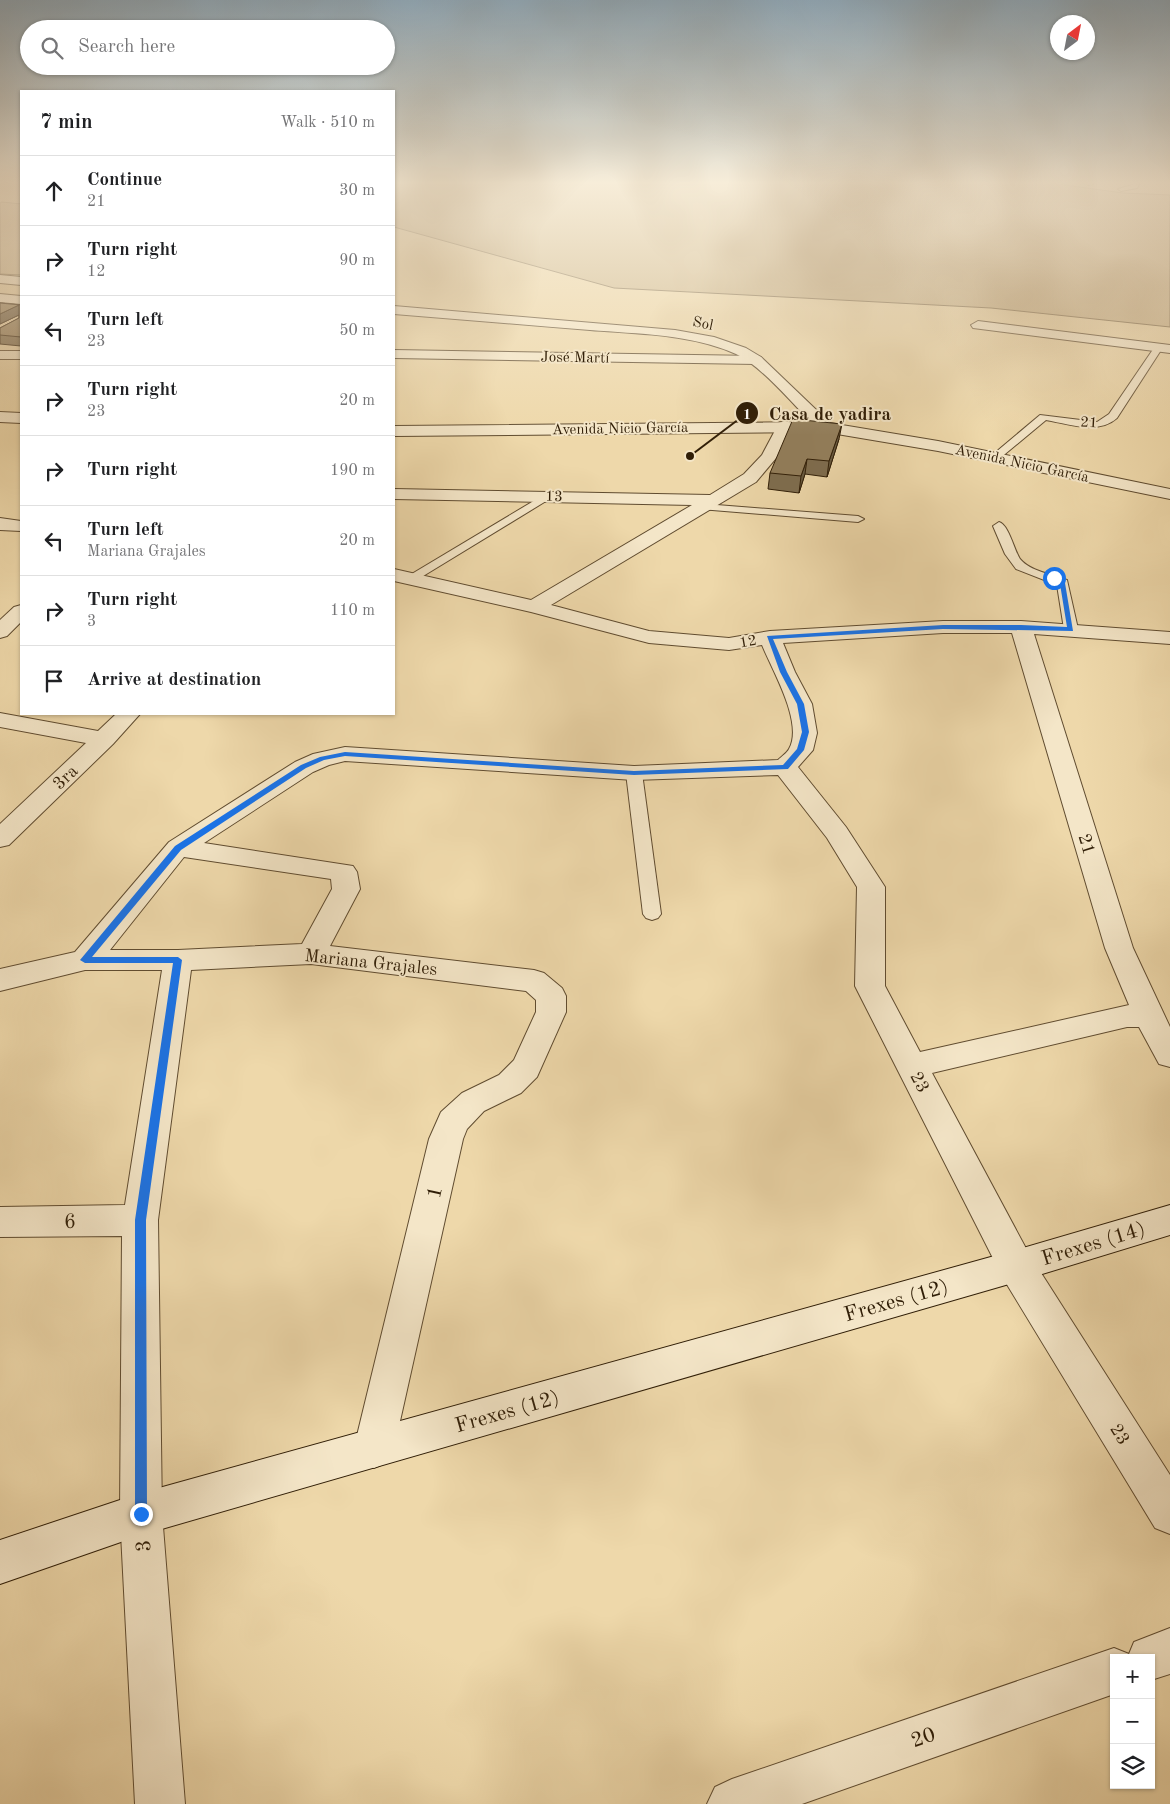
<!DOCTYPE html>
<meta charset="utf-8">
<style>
body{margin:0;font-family:"Old Standard TT",serif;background:#f2f2f2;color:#202124}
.controls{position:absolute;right:15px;bottom:15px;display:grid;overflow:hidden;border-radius:0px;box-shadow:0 1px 4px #0004}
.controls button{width:45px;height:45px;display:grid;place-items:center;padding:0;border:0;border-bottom:1px solid #e0e0e0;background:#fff;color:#202124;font:25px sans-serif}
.compass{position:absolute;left:1050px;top:15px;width:45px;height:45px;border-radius:50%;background:#fff;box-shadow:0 1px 4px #0004;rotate:32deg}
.stop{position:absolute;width:15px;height:15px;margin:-11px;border:4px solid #1a73e8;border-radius:50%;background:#fff}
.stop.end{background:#1a73e8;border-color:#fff;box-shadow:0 1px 5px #0008}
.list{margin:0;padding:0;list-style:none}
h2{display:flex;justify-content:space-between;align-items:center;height:65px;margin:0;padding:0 20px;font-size:21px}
h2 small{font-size:16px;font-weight:400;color:#757577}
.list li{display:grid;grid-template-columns:32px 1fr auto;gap:15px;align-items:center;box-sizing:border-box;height:70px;padding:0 20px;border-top:1px solid #e0e0e0}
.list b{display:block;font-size:19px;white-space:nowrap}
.list p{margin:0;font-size:16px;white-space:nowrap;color:#757577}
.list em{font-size:16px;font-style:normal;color:#757577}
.icon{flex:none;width:28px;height:28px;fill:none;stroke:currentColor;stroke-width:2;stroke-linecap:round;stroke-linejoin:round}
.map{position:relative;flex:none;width:1170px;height:1804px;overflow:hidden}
.search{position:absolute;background:#fff;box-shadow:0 1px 4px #0004;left:20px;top:20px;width:375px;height:55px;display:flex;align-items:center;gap:12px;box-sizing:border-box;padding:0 18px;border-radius:28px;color:#757577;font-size:19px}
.panel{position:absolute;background:#fff;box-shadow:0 1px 4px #0004;left:20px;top:90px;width:375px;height:625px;border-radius:0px}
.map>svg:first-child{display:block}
.green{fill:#ceb88e;stroke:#7f6b4a}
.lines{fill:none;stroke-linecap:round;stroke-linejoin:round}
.service-casing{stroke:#604c30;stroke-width:2}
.minor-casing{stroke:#604c30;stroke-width:2}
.tertiary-casing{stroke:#604c30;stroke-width:2}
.secondary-casing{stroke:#301e07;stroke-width:2}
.service{fill:#f4e6c8;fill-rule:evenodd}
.minor{fill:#f4e6c8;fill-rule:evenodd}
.tertiary{fill:#f4e6c8;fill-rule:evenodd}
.secondary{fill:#f4e6c8;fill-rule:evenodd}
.wall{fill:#7e6d4f;stroke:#301e07}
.shaded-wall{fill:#675940;stroke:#301e07}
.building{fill:#937f5c;stroke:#301e07}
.route{fill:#1a73e8}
.labels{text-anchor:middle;stroke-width:4;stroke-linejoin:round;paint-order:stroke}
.far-street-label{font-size:15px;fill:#301e07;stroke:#f4e6c8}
.street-label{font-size:18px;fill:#301e07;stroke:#f4e6c8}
.near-street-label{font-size:21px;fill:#301e07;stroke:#f4e6c8}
.leader{fill:none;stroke:#301e07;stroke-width:2}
.callout-dot{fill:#301e07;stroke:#f4e6c8;stroke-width:2}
.mark-label{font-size:15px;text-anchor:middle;font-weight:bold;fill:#fff}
.callout-label{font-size:19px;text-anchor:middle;font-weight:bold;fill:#301e07;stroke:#f4e6c8;stroke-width:4;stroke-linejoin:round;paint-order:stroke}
</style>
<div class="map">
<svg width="1170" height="1804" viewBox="0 0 1170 1804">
<rect width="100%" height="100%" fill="#eed8aa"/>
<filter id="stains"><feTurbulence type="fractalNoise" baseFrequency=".004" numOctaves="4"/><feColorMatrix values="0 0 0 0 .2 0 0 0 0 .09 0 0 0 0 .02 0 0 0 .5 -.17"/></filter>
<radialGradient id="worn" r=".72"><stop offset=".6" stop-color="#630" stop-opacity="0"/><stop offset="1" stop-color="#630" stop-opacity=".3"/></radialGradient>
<g class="green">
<path d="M394 182H1043L1123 193 1170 195V327L991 308 614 288 394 227Z"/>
<path d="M2 202 21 204V275L0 274V203Z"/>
</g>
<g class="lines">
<defs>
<g id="service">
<path d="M1087 182H1093V184L1088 185Z"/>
<path d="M1134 182H1140L1137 188 1121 191 1118 189 1132 185Z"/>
<path d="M1159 344 1163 347 1117 418C1098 435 1069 424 1046 420L999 459H991L990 457 1040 415 1097 422 1109 414 1156 345Z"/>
<path d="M547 493 553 496 551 498 415 581 411 582 405 578Z"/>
<path d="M704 504 858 516 864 519 858 522 700 509 698 507 700 505Z"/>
<path d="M999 522C1009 525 1014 550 1020 559 1031 572 1053 574 1067 580L1078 629 1076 632H1066L1064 629 1057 585 1016 569 1005 554 993 526Z"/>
<path d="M634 768 639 770 642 773 661 914 658 918 652 920 646 918 643 914 626 773 629 770Z"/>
</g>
<g id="minor">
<path d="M0 294 21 296V304L0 302Z"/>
<path d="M978 321 1170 345V353L973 328 971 325Z"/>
<path d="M394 350 756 356 761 357 763 360 761 363 756 364 394 358Z"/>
<rect x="0" y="351" width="21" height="8"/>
<path d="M785 421 791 423 793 426 777 457 756 482 551 605 649 631 729 638 770 631 943 621H1021L1170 632V644L1034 634 1133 948 1170 1027V1067L1159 1064 1139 1027H1127L932 1073 1029 1254 1170 1475V1534L1155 1528 1003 1278 855 986 857 887 827 838 778 775 634 780 345 761 329 765 313 772 204 843 353 866 357 872 360 889 330 946 534 970 544 973 562 988 566 996V1012L537 1077 521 1093 484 1111 467 1129 463 1139 394 1448 388 1462 374 1468 360 1462 354 1448 429 1139 441 1112 462 1093 499 1075 514 1060 536 1012V1000L526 991 311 964 191 970 158 1220 162 1514 185 1804H135L120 1514 122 1236 0 1237V1207L125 1205 162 970H85L0 991V969L75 952 169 842 295 762 313 754 345 747 634 766 778 760C782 756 787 753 789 749 804 723 772 670 762 645L729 650 649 643 531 612 394 581V569L531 600 692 505 394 499V489L710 495 744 474 762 455 779 423ZM943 633H1012L1105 948 1129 1005 920 1052 885 986V887L846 827 798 767 813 750 817 733 812 704 795 672 783 643ZM184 857 331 879 332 889 302 944 178 950H110Z"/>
<path d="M0 518 21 521V531L0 530Z"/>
<path d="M21 605V622L7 636 0 638V620L14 607Z"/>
<path d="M0 713 98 731 116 714H140L113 744 9 845 0 847V824L86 743 0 727Z"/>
<path d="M1170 1628V1674L1151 1680V1658H1114V1694L802 1804H707L715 1787 732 1779 1114 1648 1129 1654 1134 1642Z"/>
</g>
<g id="tertiary">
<path d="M0 275 21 277V285L0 283Z"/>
<path d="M394 306 675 330 714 337 746 348 761 357 830 423 938 441 1170 489V499L938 451 825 432 394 436V426L811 422C791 402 760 365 736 354 692 334 638 334 590 330 525 325 459 319 394 314Z"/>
<path d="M0 412 21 413V423L0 422Z"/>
</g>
<path id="secondary" d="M1170 1205V1235L1016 1282 141 1535 0 1584V1540L141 1493 1016 1250Z"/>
</defs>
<use href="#service" class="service-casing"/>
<use href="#minor" class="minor-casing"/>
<use href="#tertiary" class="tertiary-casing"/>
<use href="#secondary" class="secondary-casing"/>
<use href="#service" class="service"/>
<use href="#minor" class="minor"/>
<use href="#tertiary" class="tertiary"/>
<use href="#secondary" class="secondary"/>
</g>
<g class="wall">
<path d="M0 303 21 305V346L0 344V328L19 318V315L0 324Z"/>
<path d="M839 439 827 477 805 474 799 493 768 489 770 473Z"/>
</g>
<g class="shaded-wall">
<path d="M19 305 21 314 0 324V314Z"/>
<path d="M842 424 839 439 827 477 829 461Z"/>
<path d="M807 459 805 474 799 493 801 476Z"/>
</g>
<g class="building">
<path d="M0 303 21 305V337L0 335V328L19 318V305L0 314Z"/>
<path d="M793 419 842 424 829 461 807 459 801 476 770 473Z"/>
</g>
<linearGradient id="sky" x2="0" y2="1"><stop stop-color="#90a9b9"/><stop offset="0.42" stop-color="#f7edd9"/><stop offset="1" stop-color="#f7edd9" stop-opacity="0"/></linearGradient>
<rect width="1170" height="435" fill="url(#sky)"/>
<path class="route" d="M1054 577 1065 583 1073 631 943 629 773 639 787 672 804 704 809 732 804 750 788 769 634 775 345 756 324 760 306 768 181 850 92 957H178L182 960 146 1220 147 1514 145 1519 141 1521 137 1519 135 1514V1220L173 963H85L80 960 175 846 301 765 320 757 345 752 634 771 783 765 797 749 802 732 797 704 780 672 767 636 943 625H1021L1067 627 1060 584 1052 580Z"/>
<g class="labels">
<g class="far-street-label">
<text transform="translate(703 323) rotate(12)" y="5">Sol</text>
<text transform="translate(575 357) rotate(1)" y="5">José Martí</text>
<text transform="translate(1089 422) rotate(3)" y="5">21</text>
<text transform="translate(620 428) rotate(-1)" y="5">Avenida Nicio García</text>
<text transform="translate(1022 463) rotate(12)" y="5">Avenida Nicio García</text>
<text transform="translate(554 496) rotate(1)" y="5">13</text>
<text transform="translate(748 641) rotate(-10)" y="5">12</text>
</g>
<g class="street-label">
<text transform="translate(65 777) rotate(-44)" y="6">3ra</text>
<text transform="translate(1087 844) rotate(73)" y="6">21</text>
<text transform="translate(371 962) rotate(6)" y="6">Mariana Grajales</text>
<text transform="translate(920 1082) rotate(62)" y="6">23</text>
<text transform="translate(1120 1434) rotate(58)" y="6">23</text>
</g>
<g class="near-street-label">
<text transform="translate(434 1192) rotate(-77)" y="7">1</text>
<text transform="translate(70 1221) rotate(-1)" y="7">6</text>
<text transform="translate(1093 1243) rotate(-17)" y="7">Frexes (14)</text>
<text transform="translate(896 1300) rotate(-16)" y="7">Frexes (12)</text>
<text transform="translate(507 1411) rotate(-16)" y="7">Frexes (12)</text>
<text transform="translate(143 1546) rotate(-94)" y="7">3</text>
<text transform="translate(923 1737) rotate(-19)" y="7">20</text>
</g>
</g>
<path class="leader" d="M690 456L747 413"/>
<g class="callout-dot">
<circle cx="690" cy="456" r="5"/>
<circle cx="747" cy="413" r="12"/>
</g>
<g class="mark-label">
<text x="747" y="419">1</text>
</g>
<g class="callout-label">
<text x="830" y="420">Casa de yadira</text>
</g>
<rect width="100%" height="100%" filter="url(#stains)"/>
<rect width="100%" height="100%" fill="url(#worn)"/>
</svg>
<div class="controls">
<button>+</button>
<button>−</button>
<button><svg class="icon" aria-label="layers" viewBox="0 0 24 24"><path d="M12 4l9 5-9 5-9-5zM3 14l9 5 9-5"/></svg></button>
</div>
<svg class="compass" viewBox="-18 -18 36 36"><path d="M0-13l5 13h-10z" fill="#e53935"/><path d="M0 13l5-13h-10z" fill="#757577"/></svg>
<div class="stop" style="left:1054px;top:578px"></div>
<div class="stop end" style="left:141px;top:1514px"></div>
<div class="search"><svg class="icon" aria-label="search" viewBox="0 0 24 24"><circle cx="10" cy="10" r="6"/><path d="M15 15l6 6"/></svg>Search here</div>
<section class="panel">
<h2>7 min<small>Walk · 510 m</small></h2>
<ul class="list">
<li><svg class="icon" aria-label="ahead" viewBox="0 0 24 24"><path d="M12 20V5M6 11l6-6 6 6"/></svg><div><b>Continue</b><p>21</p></div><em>30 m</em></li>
<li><svg class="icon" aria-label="right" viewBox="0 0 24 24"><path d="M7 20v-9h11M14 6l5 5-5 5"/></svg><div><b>Turn right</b><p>12</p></div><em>90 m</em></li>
<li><svg class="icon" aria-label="left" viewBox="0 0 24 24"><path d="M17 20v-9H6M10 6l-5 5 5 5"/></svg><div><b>Turn left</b><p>23</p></div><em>50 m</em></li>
<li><svg class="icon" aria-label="right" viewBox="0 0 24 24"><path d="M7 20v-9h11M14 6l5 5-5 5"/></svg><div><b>Turn right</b><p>23</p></div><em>20 m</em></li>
<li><svg class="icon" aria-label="right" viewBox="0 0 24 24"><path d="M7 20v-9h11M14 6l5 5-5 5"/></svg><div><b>Turn right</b></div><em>190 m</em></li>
<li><svg class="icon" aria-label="left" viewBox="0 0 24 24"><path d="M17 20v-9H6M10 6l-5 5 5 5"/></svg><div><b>Turn left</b><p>Mariana Grajales</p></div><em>20 m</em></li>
<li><svg class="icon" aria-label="right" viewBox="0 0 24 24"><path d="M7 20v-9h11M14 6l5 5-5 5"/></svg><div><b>Turn right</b><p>3</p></div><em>110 m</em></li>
<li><svg class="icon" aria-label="arrive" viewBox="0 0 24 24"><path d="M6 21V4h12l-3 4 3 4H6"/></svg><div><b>Arrive at destination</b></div></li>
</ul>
</section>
</div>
